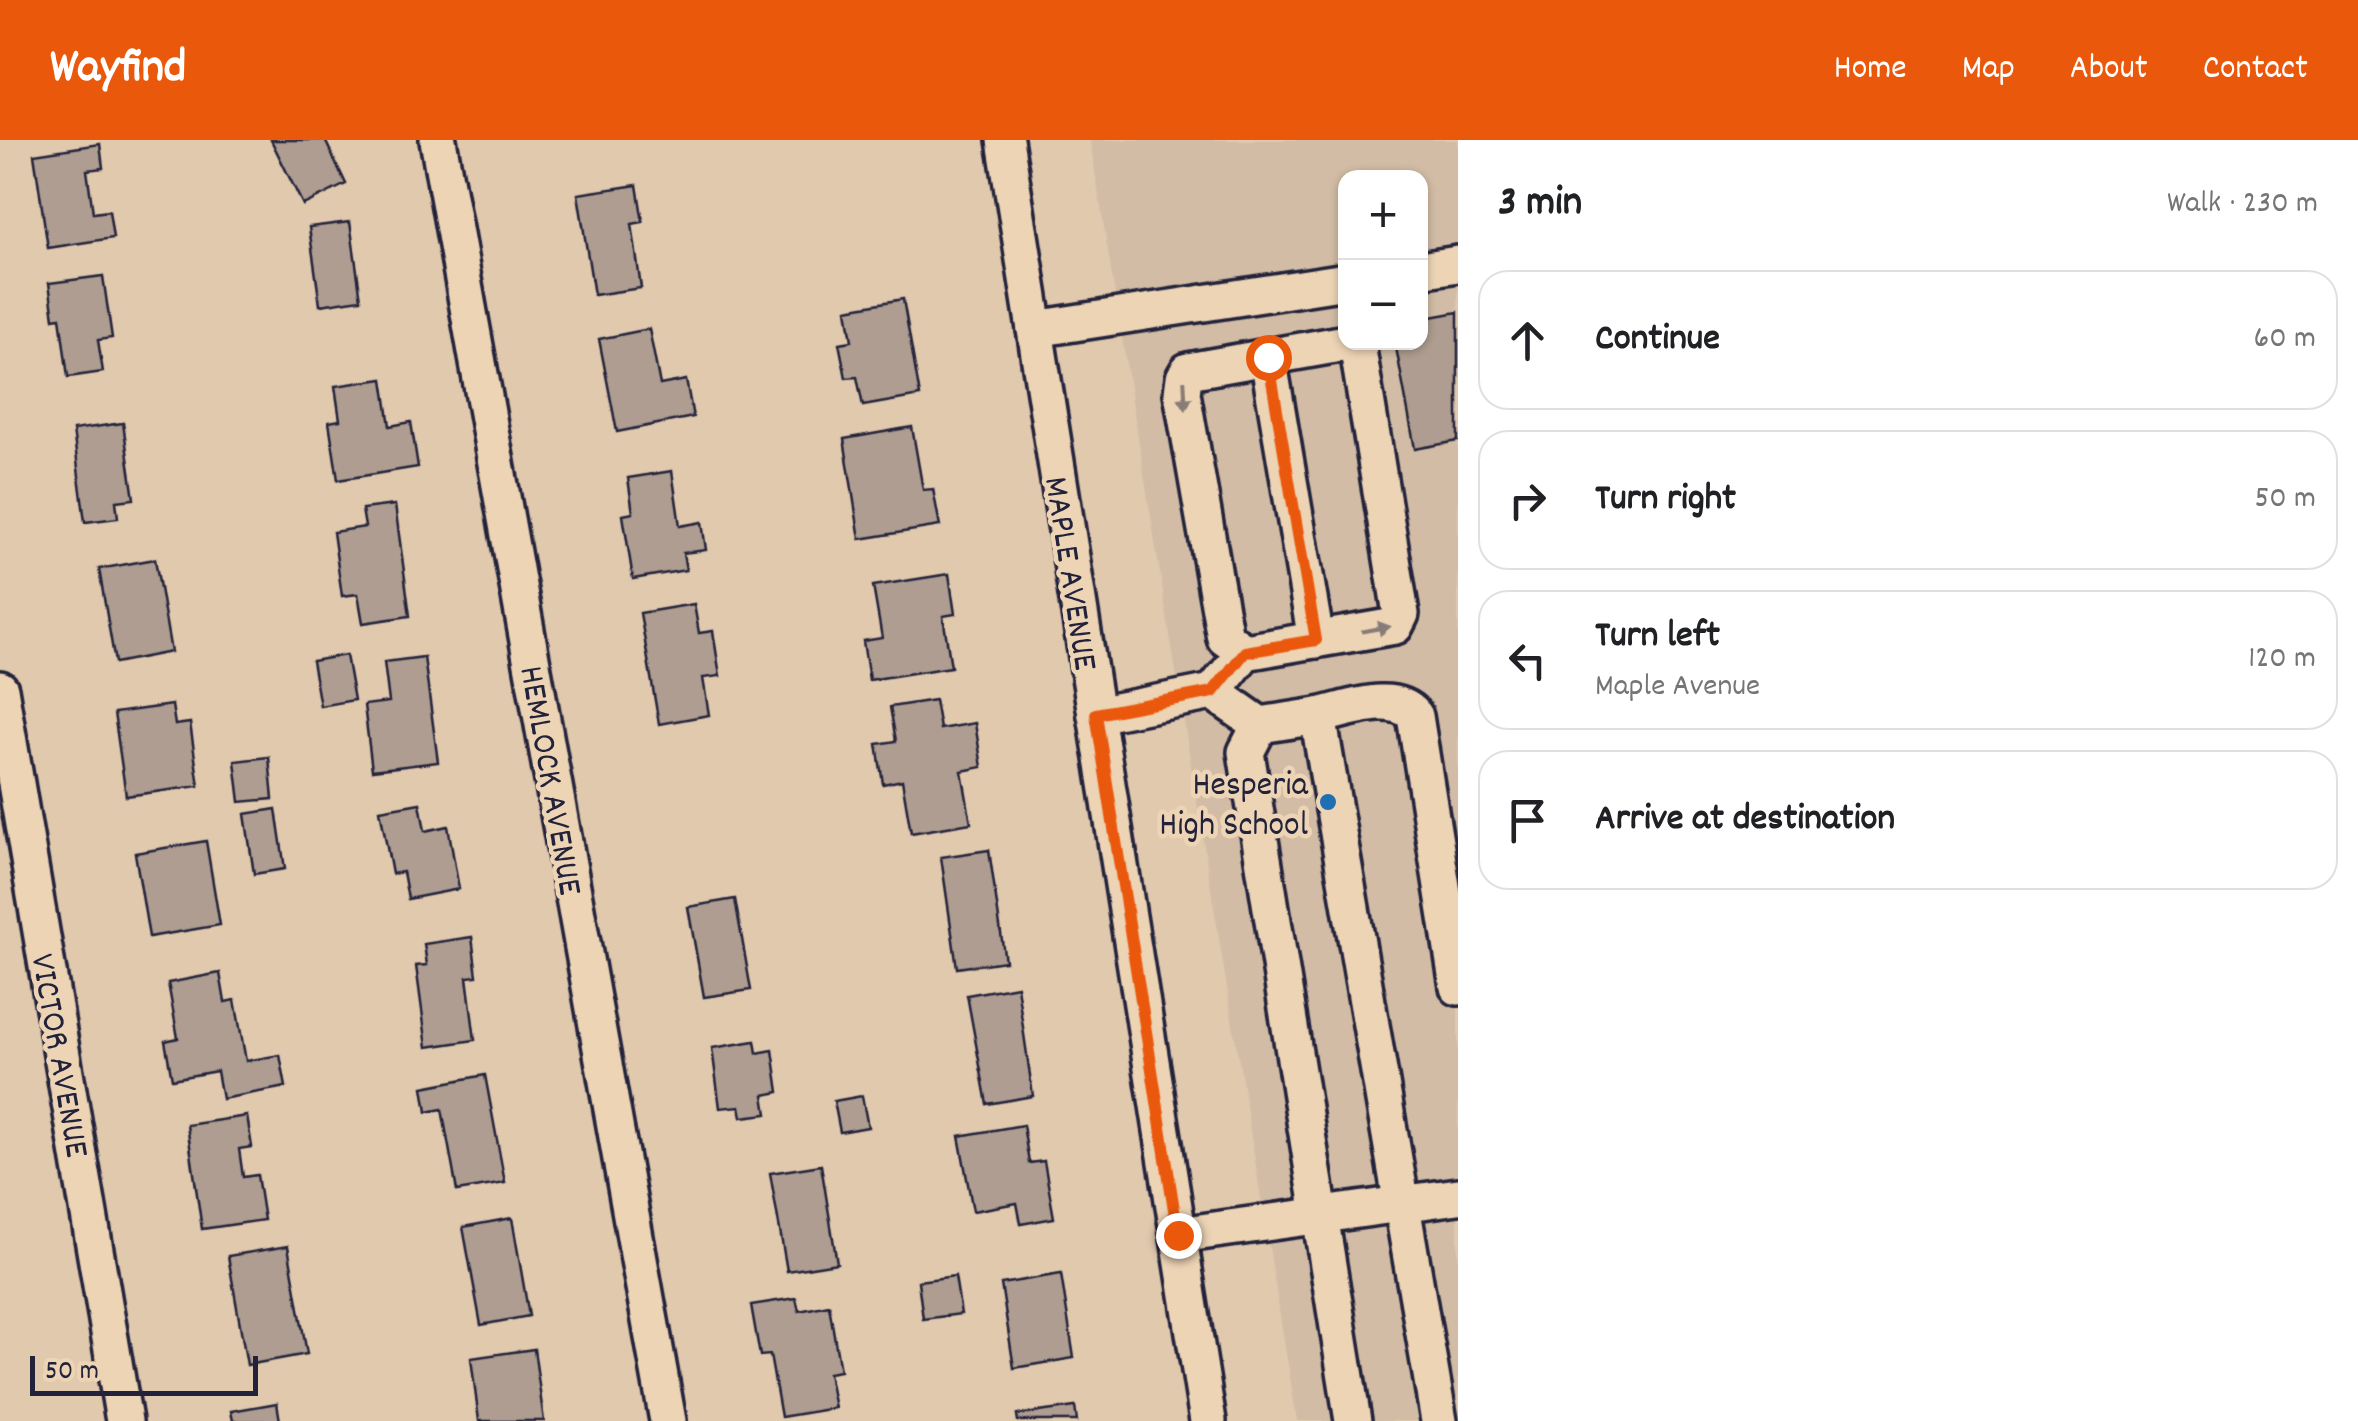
<!DOCTYPE html>
<meta charset="utf-8">
<style>
body{margin:0;font-family:Dekko,sans-serif;background:#f2f2f2;color:#202124}
.controls{position:absolute;right:30px;top:30px;display:grid;overflow:hidden;border-radius:20px;box-shadow:0 2px 8px #0004}
.controls button{width:90px;height:90px;display:grid;place-items:center;padding:0;border:0;border-bottom:2px solid #e0e0e0;background:#fff;color:#202124;font:50px sans-serif}
.scale{position:absolute;left:30px;bottom:25px;width:228px;box-sizing:border-box;padding-left:10px;border:5px solid #22223b;border-top:0;font-size:28px;line-height:35px;white-space:nowrap;color:#22223b;-webkit-text-stroke:8px #edd4b5;paint-order:stroke}
.stop{position:absolute;width:30px;height:30px;margin:-22px;border:8px solid #ea580c;border-radius:50%;background:#fff}
.stop.end{background:#ea580c;border-color:#fff;box-shadow:0 2px 10px #0008}
.list{margin:0;padding:0;list-style:none}
h2{display:flex;justify-content:space-between;align-items:center;height:130px;margin:0;padding:0 40px;font-size:42px}
h2 small{font-size:32px;font-weight:400;color:#757577}
.list li{display:grid;grid-template-columns:65px 1fr auto;gap:30px;align-items:center;box-sizing:border-box;height:140px;margin:0 20px 20px;padding:0 20px;border:2px solid #e0e0e0;border-radius:30px}
.list b{display:block;font-size:38px;white-space:nowrap}
.list p{margin:0;font-size:32px;white-space:nowrap;color:#757577}
.list em{font-size:32px;font-style:normal;color:#757577}
.icon{flex:none;width:55px;height:55px;fill:none;stroke:currentColor;stroke-width:2;stroke-linecap:round;stroke-linejoin:round}
.map{position:relative;flex:none;width:1458px;height:1281px;overflow:hidden}
header{display:flex;align-items:center;gap:60px;box-sizing:border-box;height:140px;padding:0 50px;background:#ea580c;color:#fff}
header strong{font-size:48px}
nav{display:flex;gap:55px;margin-inline-start:auto;font-size:35px}
main{display:flex}
aside{flex:1;background:#fff}
.map>svg:first-child{display:block}
.built{fill:#d2bca5;fill-rule:evenodd}
.building{fill:#ae9d90;stroke:#22223b;stroke-width:2.5}
.lines{fill:none;stroke-linecap:round;stroke-linejoin:round}
.minor-casing{stroke:#22223b;stroke-width:42}
.minor{stroke:#edd4b5;stroke-width:35}
.oneway{fill:#887b78}
.route{stroke:#ea580c;stroke-width:12}
.poi-dot{fill:#1f6fb2;stroke:#edd4b5;stroke-width:4}
.labels{text-anchor:middle;stroke-width:9;stroke-linejoin:round;paint-order:stroke}
.street-label{font-size:35px;fill:#22223b;stroke:#edd4b5}
.poi-label{font-size:35px;fill:#22223b;stroke:#edd4b5;text-anchor:end}
</style>
<header>
<strong>Wayfind</strong>
<nav><a>Home</a><a>Map</a><a>About</a><a>Contact</a></nav>
</header>
<main>
<div class="map">
<svg width="1458" height="1281" viewBox="0 0 1458 1281">
<rect width="100%" height="100%" fill="#e1c9ae"/>
<filter id="ink" filterUnits="userSpaceOnUse"><feTurbulence type="fractalNoise" baseFrequency=".01" numOctaves="2"/><feDisplacementMap in="SourceGraphic" scale="20" xChannelSelector="R" yChannelSelector="G"/><feConvolveMatrix kernelMatrix="1 2 1 2 8 2 1 2 1" color-interpolation-filters="sRGB"/></filter>
<g filter="url(#ink)">
<path class="built" d="M1090 0H1458V1281H1297ZM1346 38H1420V202H1346Z"/>
<g class="building">
<path d="M271 0H325L346 44 303 65Z"/>
<path d="M100 4 103 28 87 30 93 73 109 71 113 98 48 108 34 14Z"/>
<path d="M637 45 643 82 632 84 641 148 594 155 578 54Z"/>
<path d="M350 82 361 159 320 165 309 87Z"/>
<path d="M103 136 112 198 98 200 103 232 68 237 60 177 54 178 49 143Z"/>
<path d="M903 159 920 256 863 266 857 237 846 238 839 203 852 201 847 169Z"/>
<path d="M1458 172V301L1415 309 1395 202H1420V179Z"/>
<path d="M649 189 660 245 686 240 693 277 617 292 599 199Z"/>
<path d="M383 239 390 286 411 282 418 327 338 340 329 282 340 280 335 246Z"/>
<path d="M123 283 134 359 116 361 118 378 85 382 73 290Z"/>
<path d="M912 287 923 350 933 349 940 386 860 399 844 299Z"/>
<path d="M672 331 680 386 702 382 706 410 683 413 686 430 633 439 623 375 633 373 628 338Z"/>
<path d="M395 365 410 476 363 483 358 454 342 456 333 392 365 387 362 369Z"/>
<path d="M155 419 171 512 115 523 99 429Z"/>
<path d="M949 434 955 474 943 476 951 527 869 540 863 501 882 498 873 446Z"/>
<path d="M694 464 699 493 713 491 720 536 703 538 709 575 659 584 640 473Z"/>
<path d="M346 515 354 560 320 566 312 521Z"/>
<path d="M424 517 438 622 372 630 364 565 389 562 384 522Z"/>
<path d="M935 560 940 589 975 583 982 627 962 631 971 683 911 693 902 640 883 644 877 604 896 601 890 567Z"/>
<path d="M172 565 175 585 190 583 199 646 126 656 114 573Z"/>
<path d="M269 617 273 659 240 662 235 621Z"/>
<path d="M420 663 425 691 448 686 459 749 408 759 403 732 392 734 380 670Z"/>
<path d="M276 669 285 729 254 734 245 674Z"/>
<path d="M206 701 220 785 149 797 135 713Z"/>
<path d="M989 710 1005 821 957 828 941 717Z"/>
<path d="M735 759 751 850 704 857 688 767Z"/>
<path d="M472 797 477 836 467 837 475 900 427 907 416 826 427 825 424 804Z"/>
<path d="M220 833 225 862 235 860 246 921 280 915 286 947 222 959 217 931 172 939 165 901 178 898 168 843Z"/>
<path d="M1017 846 1033 956 987 964 967 855Z"/>
<path d="M755 901 757 913 773 910 779 952 764 955 767 974 742 977 740 966 720 968 712 908Z"/>
<path d="M485 935 505 1043 457 1051 442 969 427 972 423 947Z"/>
<path d="M862 956 868 987 840 992 834 961Z"/>
<path d="M247 976 252 1007 239 1009 243 1037 257 1035 264 1080 202 1089 187 985Z"/>
<path d="M1023 985 1029 1023 1044 1021 1054 1078 1021 1084 1017 1063 973 1071 959 996Z"/>
<path d="M821 1025 837 1123 787 1131 770 1033Z"/>
<path d="M512 1078 529 1176 481 1185 463 1087Z"/>
<path d="M288 1106 307 1214 247 1225 228 1116Z"/>
<path d="M1061 1134 1074 1218 1014 1228 1001 1144Z"/>
<path d="M955 1136 961 1174 923 1179 918 1141Z"/>
<path d="M796 1158 799 1171 829 1165 840 1231 828 1233 835 1268 781 1277 770 1215 760 1216 751 1165Z"/>
<path d="M534 1209 544 1281H479L471 1218Z"/>
<path d="M277 1263 280 1281H233L231 1271Z"/>
<path d="M1075 1267 1077 1281H1018L1017 1275Z"/>
</g>
<g class="lines">
<defs>
<g id="minor">
<path d="M438 0 668 1281"/>
<path d="M1005 0 1208 1281"/>
<path d="M1420 130 1458 124"/>
<path d="M1035 189 1346 141"/>
<path d="M1268 217 1316 500"/>
<path d="M0 549 124 1281"/>
<path d="M1213 552 1260 585 1318 576 1439 1281"/>
<path d="M1096 575 1213 552 1245 512 1395 486 1401 474 1358 210 1346 203 1188 231 1184 238 1182 253 1225 498 1245 512"/>
<path d="M1318 576C1347 570 1394 550 1415 576L1458 847"/>
<path d="M1260 585 1246 612 1353 1281"/>
<path d="M1179 1095 1458 1056"/>
</g>
</defs>
<use href="#minor" class="minor-casing"/>
<use href="#minor" class="minor"/>
</g>
<defs><path id="oneway-solid" d="M-6-.8H1V-3.2L6.5 0L1 3.2V.8H-6Z" transform="scale(2.5)"/></defs>
<g class="oneway">
<use href="#oneway-solid" transform="translate(1185 255) rotate(87)"/>
<use href="#oneway-solid" transform="translate(1376 489) rotate(-10)"/>
</g>
</g>
<g class="lines" filter="url(#ink)">
<path class="route" d="M1178 1095 1096 574 1213 552 1245 512 1316 500 1268 217"/>
</g>
<circle class="poi-dot" cx="1328" cy="662" r="10"/>
<g class="labels">
<g class="street-label">
<text transform="translate(1073 433) rotate(81)" y="12">MAPLE AVENUE</text>
<text transform="translate(553 640) rotate(80)" y="12">HEMLOCK AVENUE</text>
<text transform="translate(62 915) rotate(80)" y="12">VICTOR AVENUE</text>
</g>
<g class="poi-label">
<text x="1308" y="654">Hesperia<tspan x="1308" dy="40">High School</tspan></text>
</g>
</g>
</svg>
<div class="controls">
<button>+</button>
<button>−</button>
</div>
<div class="scale">50 m</div>
<div class="stop" style="left:1268px;top:217px"></div>
<div class="stop end" style="left:1178px;top:1095px"></div>
</div>
<aside>
<h2>3 min<small>Walk · 230 m</small></h2>
<ul class="list">
<li><svg class="icon" aria-label="ahead" viewBox="0 0 24 24"><path d="M12 20V5M6 11l6-6 6 6"/></svg><div><b>Continue</b></div><em>60 m</em></li>
<li><svg class="icon" aria-label="right" viewBox="0 0 24 24"><path d="M7 20v-9h11M14 6l5 5-5 5"/></svg><div><b>Turn right</b></div><em>50 m</em></li>
<li><svg class="icon" aria-label="left" viewBox="0 0 24 24"><path d="M17 20v-9H6M10 6l-5 5 5 5"/></svg><div><b>Turn left</b><p>Maple Avenue</p></div><em>120 m</em></li>
<li><svg class="icon" aria-label="arrive" viewBox="0 0 24 24"><path d="M6 21V4h12l-3 4 3 4H6"/></svg><div><b>Arrive at destination</b></div></li>
</ul>
</aside>
</main>
